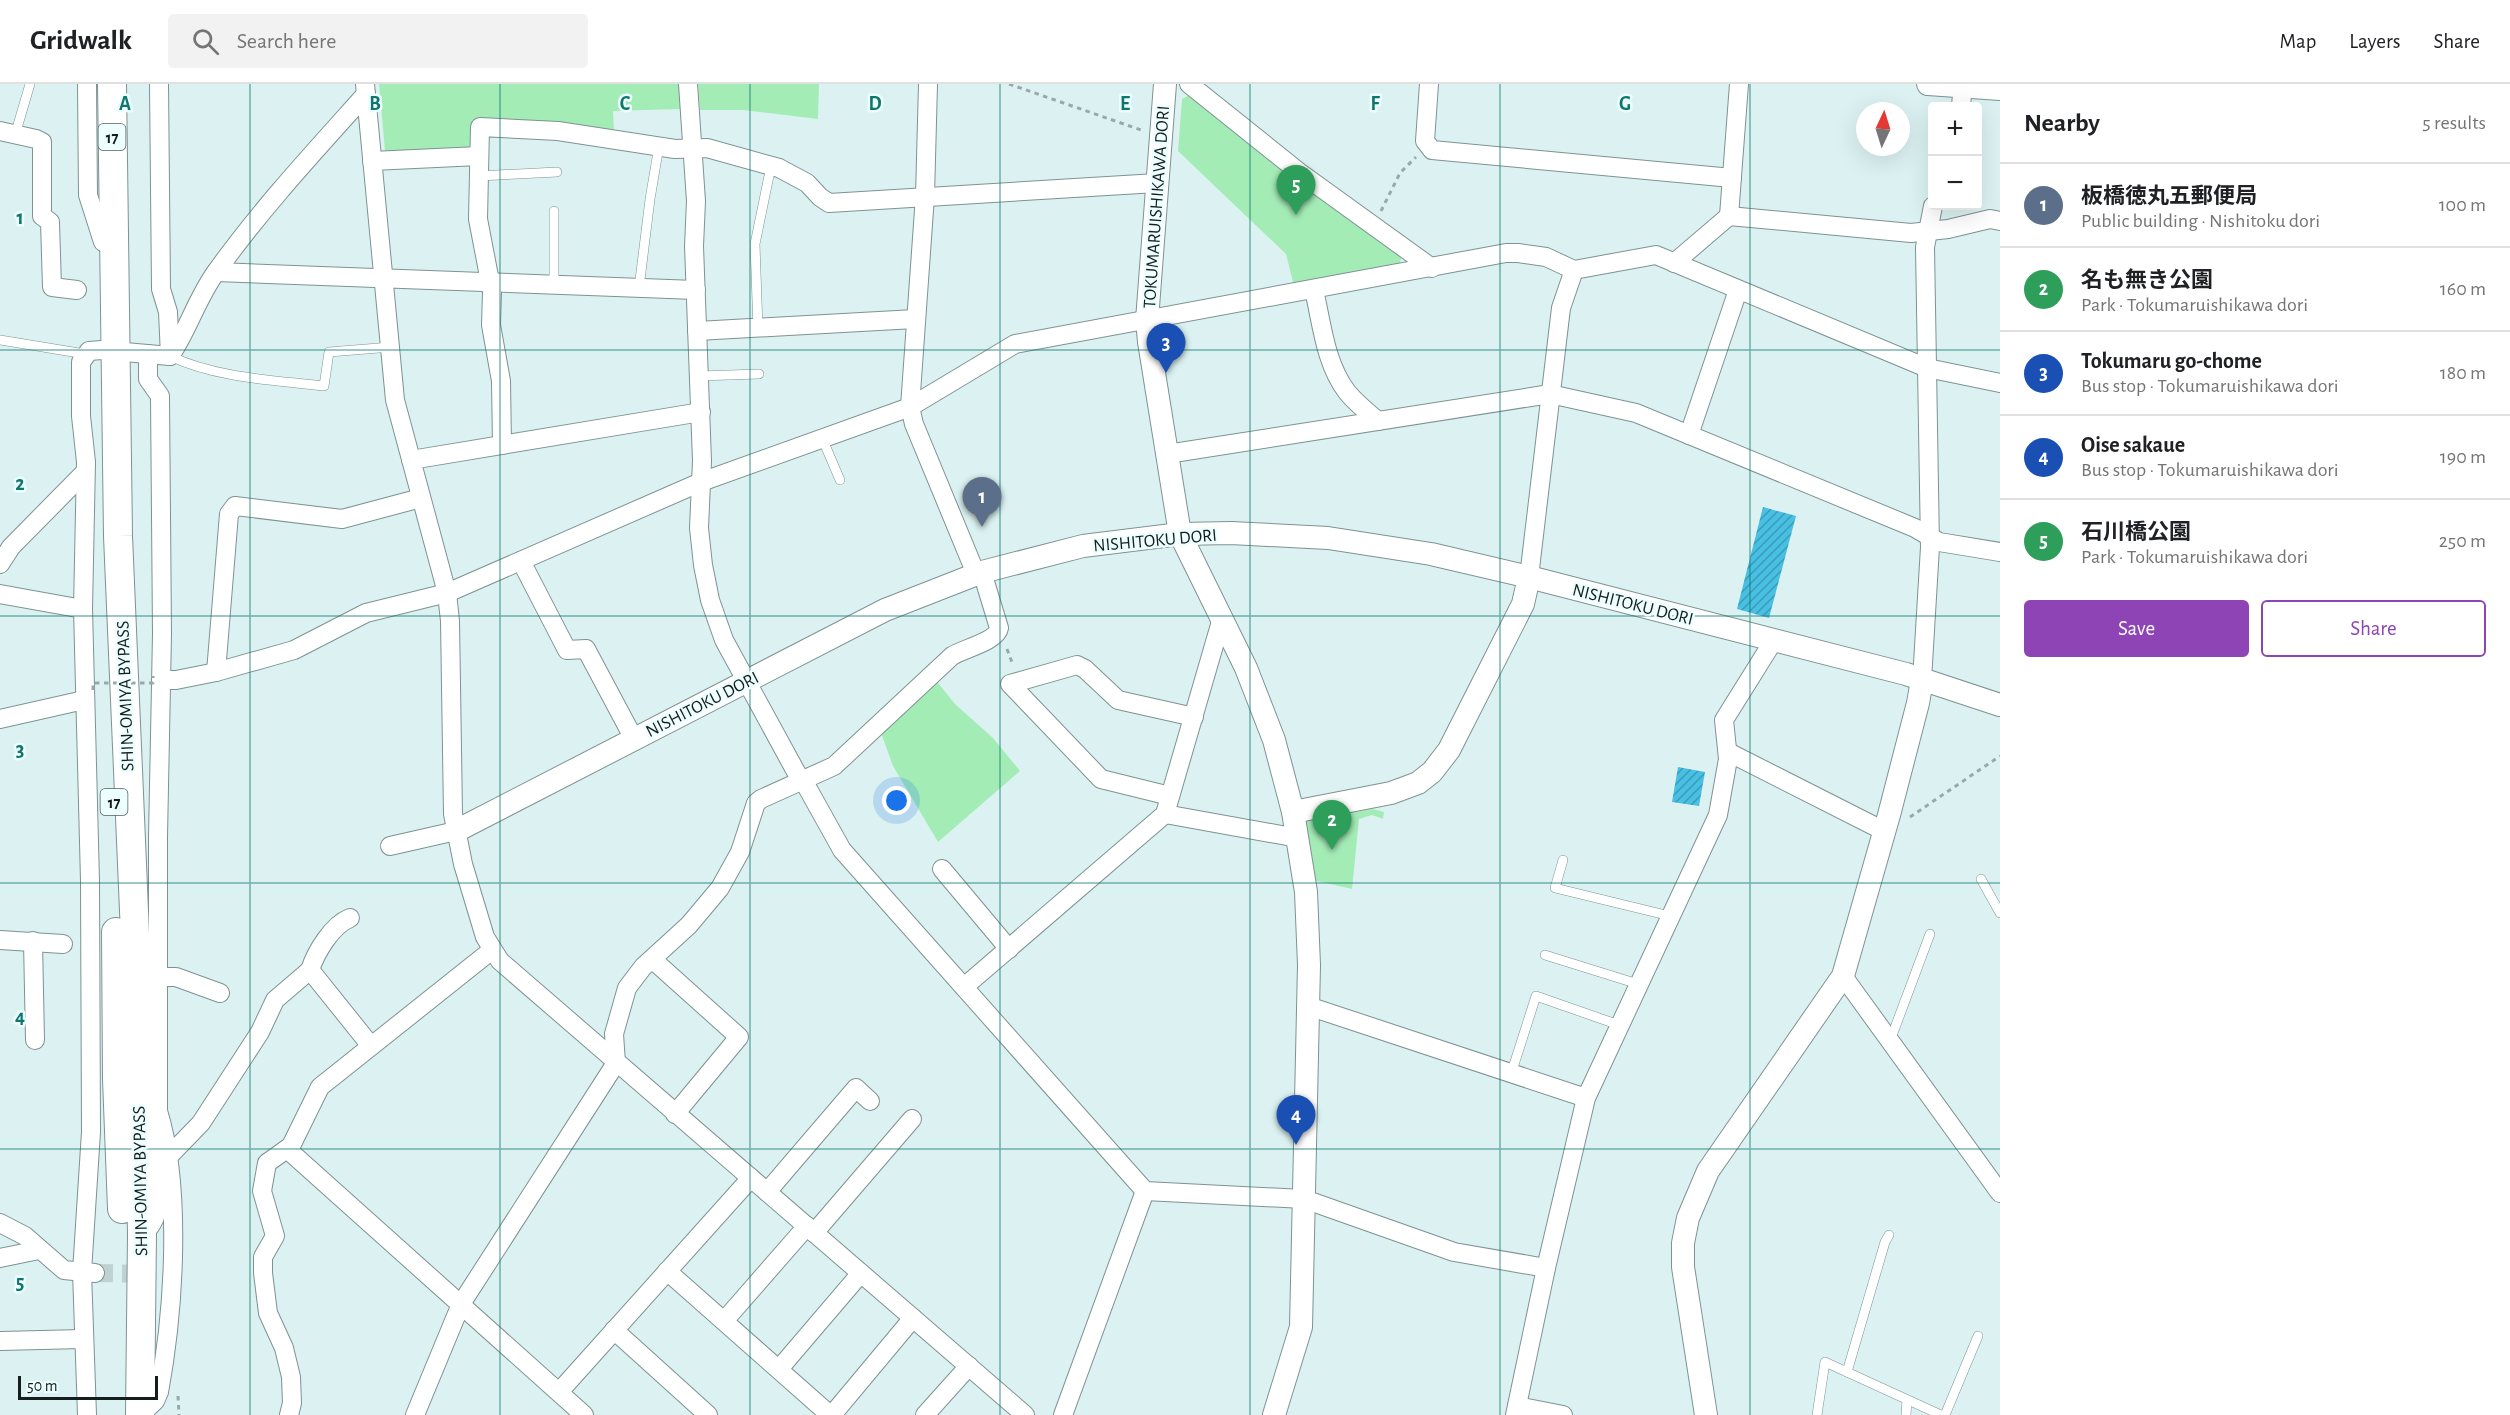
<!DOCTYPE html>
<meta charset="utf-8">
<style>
body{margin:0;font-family:"Alegreya Sans","Noto Sans JP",sans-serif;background:#f2f2f2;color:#202124}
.controls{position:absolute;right:18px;top:18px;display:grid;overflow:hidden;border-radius:6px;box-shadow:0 6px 24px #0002}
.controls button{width:54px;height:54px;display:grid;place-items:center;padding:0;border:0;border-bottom:2px solid #e0e0e0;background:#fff;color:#202124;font:30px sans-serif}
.compass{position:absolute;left:1856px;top:18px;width:54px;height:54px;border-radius:50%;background:#fff;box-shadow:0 6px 24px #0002;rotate:4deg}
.scale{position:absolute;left:18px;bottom:15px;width:140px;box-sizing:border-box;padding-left:6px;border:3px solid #151d1d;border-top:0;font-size:16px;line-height:21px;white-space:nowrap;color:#151d1d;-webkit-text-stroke:4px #ecfefe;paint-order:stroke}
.you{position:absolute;left:897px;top:717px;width:21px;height:21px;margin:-15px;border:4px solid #fff;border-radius:50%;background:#1a73e8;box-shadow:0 0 0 9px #1a73e833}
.badge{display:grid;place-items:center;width:39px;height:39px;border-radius:50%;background:#8f44b6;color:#fff;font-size:20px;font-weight:700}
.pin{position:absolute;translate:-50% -50px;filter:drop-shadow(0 2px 3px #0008)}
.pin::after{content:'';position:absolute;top:32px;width:21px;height:18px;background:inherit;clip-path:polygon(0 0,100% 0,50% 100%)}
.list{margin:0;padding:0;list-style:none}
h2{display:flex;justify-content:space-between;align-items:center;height:78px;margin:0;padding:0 24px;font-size:26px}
h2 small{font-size:20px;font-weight:400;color:#757577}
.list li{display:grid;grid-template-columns:39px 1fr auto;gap:18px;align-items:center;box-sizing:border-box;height:84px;padding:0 24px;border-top:2px solid #e0e0e0}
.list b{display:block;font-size:22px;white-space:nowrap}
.list p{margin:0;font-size:20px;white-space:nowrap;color:#757577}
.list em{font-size:20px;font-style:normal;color:#757577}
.actions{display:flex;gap:12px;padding:18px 24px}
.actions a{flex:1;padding:14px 0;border:2px solid #8f44b6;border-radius:6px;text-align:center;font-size:21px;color:#8f44b6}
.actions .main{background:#8f44b6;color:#fff}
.icon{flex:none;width:33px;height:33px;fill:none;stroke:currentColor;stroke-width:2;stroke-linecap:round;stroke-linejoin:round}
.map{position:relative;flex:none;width:2000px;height:1331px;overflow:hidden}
header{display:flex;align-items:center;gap:36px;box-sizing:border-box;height:84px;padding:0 30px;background:#fff;border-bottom:2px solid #e0e0e0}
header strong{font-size:28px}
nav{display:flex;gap:33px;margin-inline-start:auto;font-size:21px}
.search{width:420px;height:54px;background:#f2f2f2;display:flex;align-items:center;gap:15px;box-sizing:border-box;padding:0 21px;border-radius:6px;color:#757577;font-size:22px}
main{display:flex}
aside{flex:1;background:#fff}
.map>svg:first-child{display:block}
.green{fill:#a4ecb6}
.building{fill:url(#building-hatch)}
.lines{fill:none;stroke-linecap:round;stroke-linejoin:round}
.minor-tunnel{stroke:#bed2d2;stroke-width:18;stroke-dasharray:18 9;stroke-linecap:butt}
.service-casing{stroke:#7e9292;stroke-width:10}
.minor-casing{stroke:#7e9292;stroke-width:20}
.tertiary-casing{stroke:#7e9292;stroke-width:24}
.trunk-casing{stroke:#7e9292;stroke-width:30}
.path{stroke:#98a9a9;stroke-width:3;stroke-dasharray:4.5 4.5;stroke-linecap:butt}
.service{stroke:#fff;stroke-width:9}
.minor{stroke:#fff;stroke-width:18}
.tertiary{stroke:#fff;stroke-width:22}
.trunk{stroke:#fff;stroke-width:28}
.path-bridge{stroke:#98a9a9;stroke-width:3;stroke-dasharray:4.5 4.5;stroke-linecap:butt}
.grid{fill:none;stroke:#0f766e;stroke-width:1.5;stroke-opacity:0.55}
.labels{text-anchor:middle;stroke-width:5;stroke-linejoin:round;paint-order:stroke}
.shield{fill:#ecfefe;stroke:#566060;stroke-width:1.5}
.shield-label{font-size:16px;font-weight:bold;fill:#151d1d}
.street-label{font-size:18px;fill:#151d1d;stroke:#ecfefe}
.grid-label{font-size:20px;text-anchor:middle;font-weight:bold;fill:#0f766e;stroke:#ecfefe;stroke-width:5;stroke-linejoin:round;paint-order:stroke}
</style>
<header>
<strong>Gridwalk</strong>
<div class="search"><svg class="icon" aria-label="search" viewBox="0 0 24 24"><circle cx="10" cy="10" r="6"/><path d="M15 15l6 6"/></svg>Search here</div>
<nav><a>Map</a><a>Layers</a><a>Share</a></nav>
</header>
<main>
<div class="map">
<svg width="2000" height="1331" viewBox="0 0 2000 1331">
<defs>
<pattern id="building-hatch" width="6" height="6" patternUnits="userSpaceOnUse" patternTransform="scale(1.5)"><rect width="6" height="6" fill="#48c0e3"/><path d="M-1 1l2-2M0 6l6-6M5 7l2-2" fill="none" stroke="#3b9bb7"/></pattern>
</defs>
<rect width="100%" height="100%" fill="#dcf2f2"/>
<g class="green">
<path d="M379 0H679L680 25 613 27 614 48 578 41 476 35 475 56 467 65 390 71 385 67Z"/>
<path d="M698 0H819L818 35 743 26H700Z"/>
<path d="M1191 10 1403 170 1399 181 1294 202 1286 170 1178 67 1182 15Z"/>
<path d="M934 594 955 620 993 654 1020 687 938 758 893 682 880 646Z"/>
<path d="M1373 725 1384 728 1383 735 1372 731 1359 735 1352 805 1312 796 1304 736Z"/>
</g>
<g class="building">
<path d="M1763 423 1796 432 1769 534 1737 525Z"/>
<path d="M1678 683 1705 688 1699 722 1672 718Z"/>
</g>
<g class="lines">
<path class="minor-tunnel" d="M95 1189 152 1190"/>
<defs>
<g id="service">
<path d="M15 51 30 0"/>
<path d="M478 92 557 88"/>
<path d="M554 127V201"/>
<path d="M639 204 650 115 659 62"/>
<path d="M758 245 755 160 771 82"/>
<path d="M0 256 85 270"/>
<path d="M170 272C216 294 273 296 324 302L329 268 391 263"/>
<path d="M699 292 759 290"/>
<path d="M822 354 840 396"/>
<path d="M1563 776 1555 804 1670 832"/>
<path d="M1981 795 2000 829"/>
<path d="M1545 871 1638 900"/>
<path d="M1890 957 1930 850"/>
<path d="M1511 990 1536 912 1619 941"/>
<path d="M1847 1288 1885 1158 1889 1151"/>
<path d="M1817 1331 1825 1278 1941 1331"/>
<path d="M1906 1331 1907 1316"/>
<path d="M1945 1331 1978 1252"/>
</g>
<g id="minor">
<path d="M87 0 88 111 103 158"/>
<path d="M159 0 161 205 168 228 170 272"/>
<path d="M365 0 395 316 447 509 450 537 453 730 463 780 485 853 500 877 1025 1331"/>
<path d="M688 0 696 117 694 162 702 377 699 444 703 481 710 516 724 556 801 697"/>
<path d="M928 0 925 112 910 323 914 340 976 490"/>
<path d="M1189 0 1299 88 1432 184"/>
<path d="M1429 0 1425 57 1432 66 1732 94"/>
<path d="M1961 22 1963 0"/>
<path d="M0 47 36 55 42 58V132L50 138 52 203 77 206"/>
<path d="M372 77 479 72"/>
<path d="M1729 132 1739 0"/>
<path d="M1674 179 1729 132 1911 149 1948 145 1990 135 2000 137"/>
<path d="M216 188 696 206"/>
<path d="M1314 206C1322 240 1325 279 1347 308 1356 319 1367 328 1378 337"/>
<path d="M697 247 915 235"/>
<path d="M170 272C188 246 197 214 216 188 261 125 314 68 366 10"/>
<path d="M1689 351 1738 206"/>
<path d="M502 361 501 297 491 241 492 208 478 135 480 43 558 47 675 65 707 64 779 84 807 99 820 113 829 119 1157 99"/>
<path d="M1167 370 1550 310 1636 329 1915 444 1939 458 2000 468"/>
<path d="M411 376 701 328"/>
<path d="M521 477 567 566 586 565 634 655"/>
<path d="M0 480 11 463 85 388"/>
<path d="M1529 493 1561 224 1574 186"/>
<path d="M0 510 83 525"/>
<path d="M216 588 229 430 235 422 342 435 421 414"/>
<path d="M161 596H176L216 588 294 566 366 529 447 509 701 398 910 323 1015 260 1506 169H1518L1546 173 1574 186 1656 171 1927 284 2000 299"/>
<path d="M1922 596 1930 463 1925 163 1933 122"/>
<path d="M0 635 84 616"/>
<path d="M1728 668 1884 747"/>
<path d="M803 696 842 766 1145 1107 1304 1115 1454 1168 1546 1184"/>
<path d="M1170 712 1101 695 1010 600 1077 581 1085 585 1118 616 1194 633"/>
<path d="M1165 730 1298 754"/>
<path d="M390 762 456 747"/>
<path d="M942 785 1009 865"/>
<path d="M0 856 63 860"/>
<path d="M33 857 35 956"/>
<path d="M652 875 739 953 675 1030"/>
<path d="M310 886C316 868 332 841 350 834"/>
<path d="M1843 892 2000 1109"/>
<path d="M159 893H176L220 909"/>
<path d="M964 903 1165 730 1222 534"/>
<path d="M1308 922 1586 1014"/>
<path d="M287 1065 584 1331"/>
<path d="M169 1072 201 1039 260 948 275 916 310 886 371 962"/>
<path d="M767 1108 856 1004 870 1017"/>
<path d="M0 1139 25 1152 64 1186 95 1189"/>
<path d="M814 1149 912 1035"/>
<path d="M142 1150C169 1132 156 1082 157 1053"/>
<path d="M0 1174 39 1166"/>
<path d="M667 1187 830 1331"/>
<path d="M724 1237 807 1142"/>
<path d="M614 1246 708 1331"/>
<path d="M0 1257 83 1255"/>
<path d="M779 1285 861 1189"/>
<path d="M559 1308 751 1094"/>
<path d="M1517 1322 1563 1331"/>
<path d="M87 1331 82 1188 91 1048 90 797 83 525 86 378 81 332V278L89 267 102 266 170 272"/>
<path d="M140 1331 155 1317 159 1308C174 1227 182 1105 158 1027V753L162 550 160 312 148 295V270"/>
<path d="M289 1331 292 1319 291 1293 284 1264 268 1229 263 1189V1173L275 1152 262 1107 267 1079 291 1062 320 1003 492 866"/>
<path d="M415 1331 461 1220 616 979 614 950 627 904 643 883 689 841 720 804 740 768 756 719 761 715 834 682 952 572C963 565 997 557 999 544L982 488"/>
<path d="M832 1331 913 1234"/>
<path d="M925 1331 969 1282"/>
<path d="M1063 1331 1145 1107"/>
<path d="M1515 1331 1546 1184 1586 1014 1718 731 1728 675 1724 636 1774 556"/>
</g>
<g id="tertiary">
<path d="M1165 0 1147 236 1149 258 1180 450 1246 584 1274 656 1293 728 1306 808 1309 881 1301 1243 1274 1331"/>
<path d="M1928 0 2000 5"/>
<path d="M1293 728 1391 709 1418 699 1432 688 1449 666 1523 520 1529 493"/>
<path d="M456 747 885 526 982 488 1083 462 1180 450 1231 449 1328 454 1431 470 1529 493 1906 590 2000 621"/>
<path d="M1706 1331 1683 1183V1159L1688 1134 1708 1087 1843 892 1889 731 1918 619 1922 596"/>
</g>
<g id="trunk">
<path d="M112 0 118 452 137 897 142 1150 140 1331"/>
<path d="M116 848 117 995 122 1125"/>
</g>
</defs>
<use href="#service" class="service-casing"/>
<use href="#minor" class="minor-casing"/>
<use href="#tertiary" class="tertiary-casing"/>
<use href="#trunk" class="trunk-casing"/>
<g class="path">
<path d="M1009 0 1141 46"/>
<path d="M1381 127 1400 89 1416 73"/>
<path d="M1007 565 1013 581"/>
<path d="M1910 733 2000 672"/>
<path d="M178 1312 179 1331"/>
</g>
<use href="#service" class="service"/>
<use href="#minor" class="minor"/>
<use href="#tertiary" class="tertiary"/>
<use href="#trunk" class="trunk"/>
<path class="path-bridge" d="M93 606V599H153V592"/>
</g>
<path class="grid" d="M250 0V1331M500 0V1331M750 0V1331M1000 0V1331M1250 0V1331M1500 0V1331M1750 0V1331M0 266H2000M0 532H2000M0 799H2000M0 1065H2000"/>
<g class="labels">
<g class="shield">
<rect x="98.5" y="40" width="27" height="26" rx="4.5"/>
<rect x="100.5" y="705" width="27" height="26" rx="4.5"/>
</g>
<g class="shield-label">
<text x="112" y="59">17</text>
<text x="114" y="724">17</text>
</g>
<g class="street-label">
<text transform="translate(1156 123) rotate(-86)" y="6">TOKUMARUISHIKAWA DORI</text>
<text transform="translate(1155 456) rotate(-5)" y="6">NISHITOKU DORI</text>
<text transform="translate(1633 520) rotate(14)" y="6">NISHITOKU DORI</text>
<text transform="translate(125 612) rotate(-92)" y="6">SHIN-OMIYA BYPASS</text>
<text transform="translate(702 620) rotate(-27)" y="6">NISHITOKU DORI</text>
<text transform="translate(140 1097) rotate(-91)" y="6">SHIN-OMIYA BYPASS</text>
</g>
</g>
<g class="grid-label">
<text x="125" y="26">A</text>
<text x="375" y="26">B</text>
<text x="625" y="26">C</text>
<text x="875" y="26">D</text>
<text x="1125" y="26">E</text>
<text x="1375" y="26">F</text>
<text x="1625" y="26">G</text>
<text x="20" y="140">1</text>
<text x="20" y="406">2</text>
<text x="20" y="672">3</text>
<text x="20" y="939">4</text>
<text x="20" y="1205">5</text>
</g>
</svg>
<div class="controls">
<button>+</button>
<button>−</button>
</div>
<svg class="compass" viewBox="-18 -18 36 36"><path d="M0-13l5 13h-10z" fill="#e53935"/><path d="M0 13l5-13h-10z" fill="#757577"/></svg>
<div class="scale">50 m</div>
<div class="you"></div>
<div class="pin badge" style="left:982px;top:443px;background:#5c6f8a">1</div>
<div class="pin badge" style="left:1332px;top:766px;background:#2e9e5b">2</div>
<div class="pin badge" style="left:1166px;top:289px;background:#1a4fb4">3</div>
<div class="pin badge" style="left:1296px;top:1061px;background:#1a4fb4">4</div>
<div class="pin badge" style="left:1296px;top:131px;background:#2e9e5b">5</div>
</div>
<aside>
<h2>Nearby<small>5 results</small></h2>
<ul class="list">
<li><span class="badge" style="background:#5c6f8a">1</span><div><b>板橋徳丸五郵便局</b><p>Public building · Nishitoku dori</p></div><em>100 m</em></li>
<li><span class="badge" style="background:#2e9e5b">2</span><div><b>名も無き公園</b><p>Park · Tokumaruishikawa dori</p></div><em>160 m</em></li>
<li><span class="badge" style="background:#1a4fb4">3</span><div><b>Tokumaru go-chome</b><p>Bus stop · Tokumaruishikawa dori</p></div><em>180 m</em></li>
<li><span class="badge" style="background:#1a4fb4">4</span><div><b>Oise sakaue</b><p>Bus stop · Tokumaruishikawa dori</p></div><em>190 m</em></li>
<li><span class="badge" style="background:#2e9e5b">5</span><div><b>石川橋公園</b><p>Park · Tokumaruishikawa dori</p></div><em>250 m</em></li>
</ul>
<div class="actions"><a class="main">Save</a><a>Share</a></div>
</aside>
</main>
